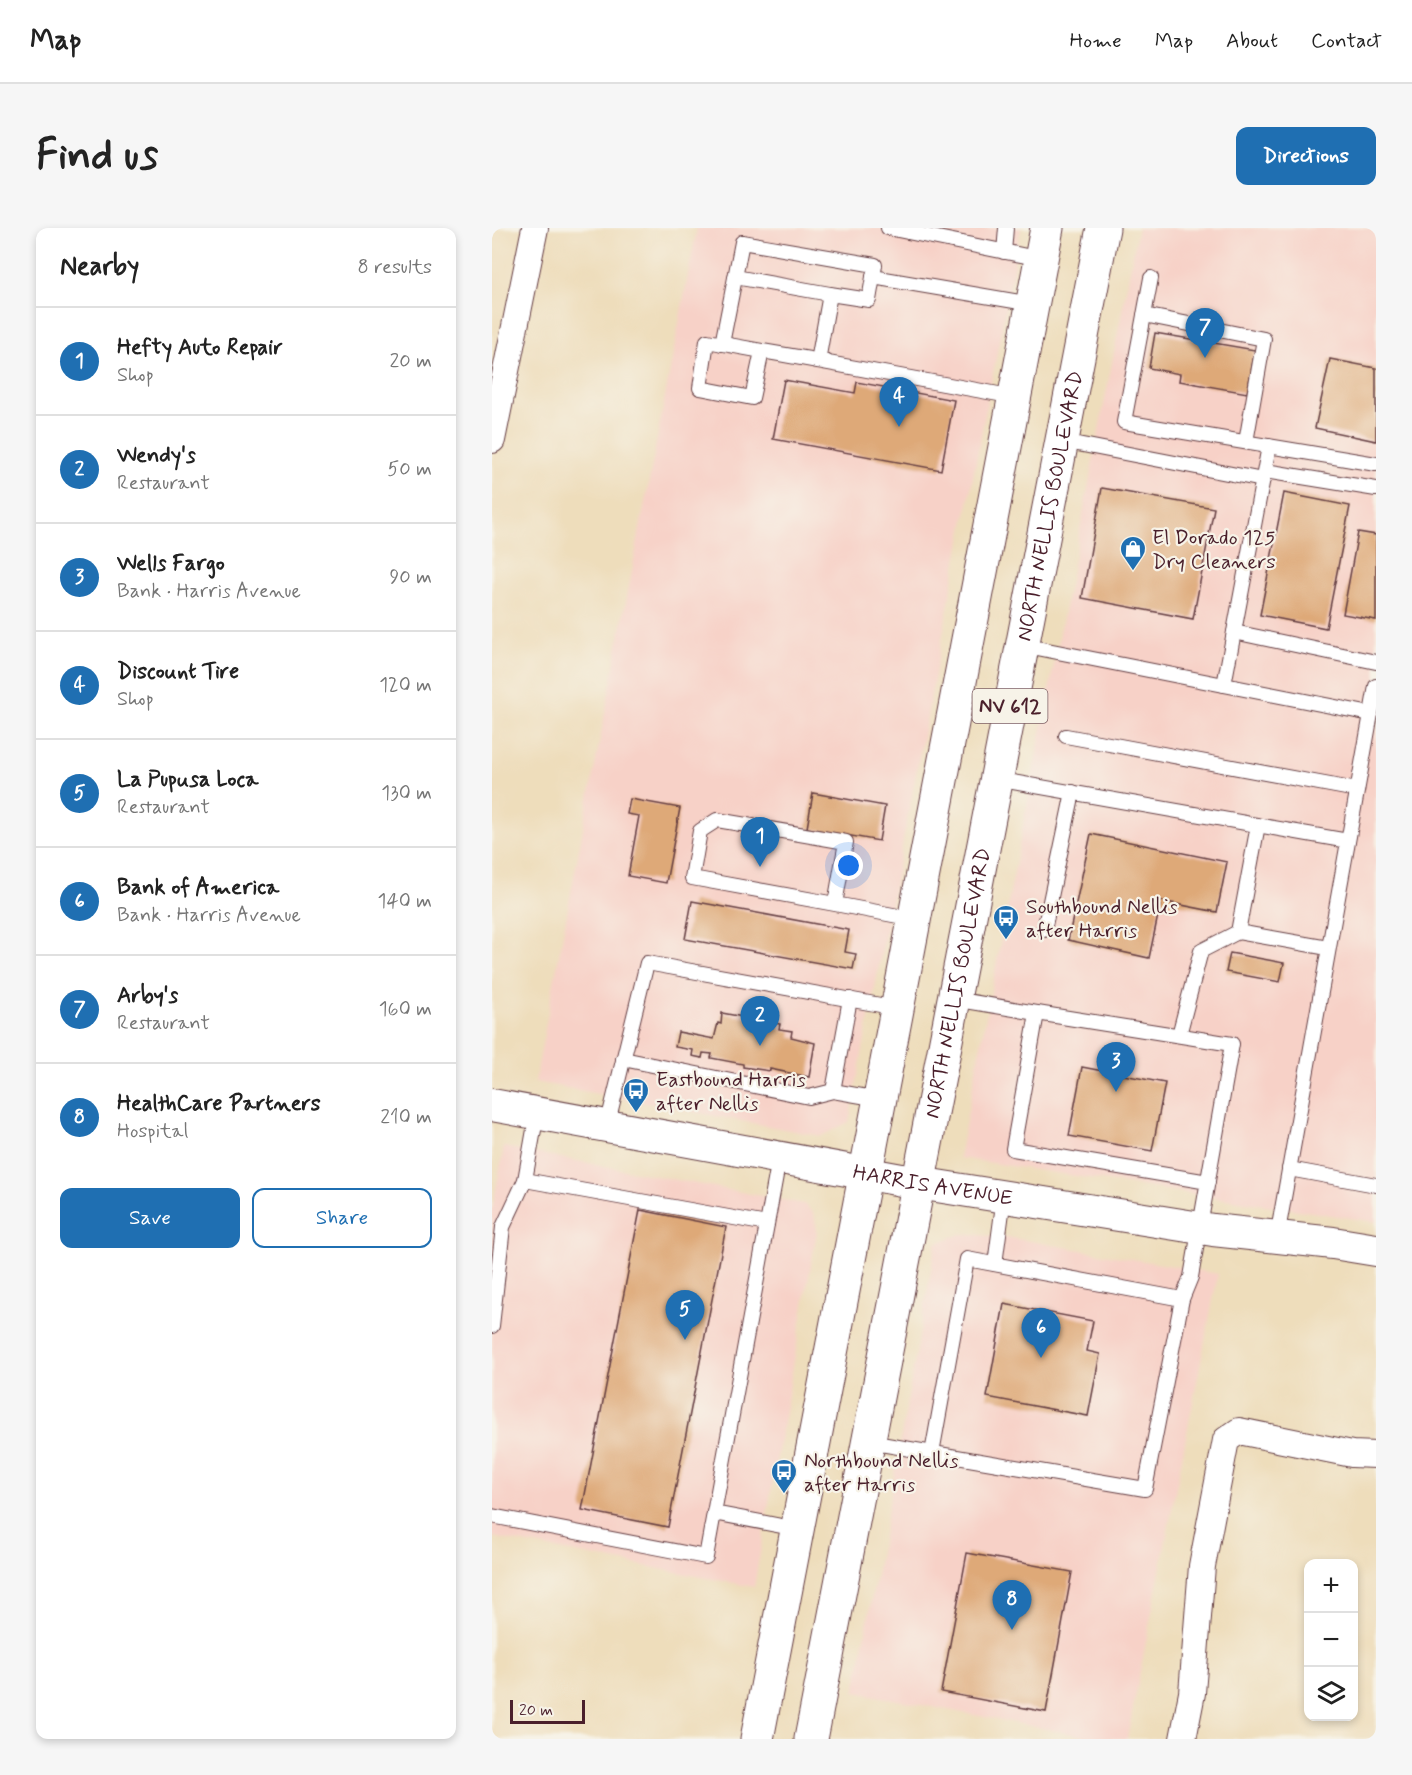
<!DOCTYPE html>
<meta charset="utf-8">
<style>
body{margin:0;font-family:Mynerve,sans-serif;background:#f6f6f6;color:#222}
.controls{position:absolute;right:18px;bottom:18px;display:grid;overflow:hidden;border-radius:12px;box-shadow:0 3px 9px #0003}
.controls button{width:54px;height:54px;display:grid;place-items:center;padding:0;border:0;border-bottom:2px solid #e0e0e0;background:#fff;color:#222;font:30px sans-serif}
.scale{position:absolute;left:18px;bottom:15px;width:75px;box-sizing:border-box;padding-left:6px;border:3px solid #4a1f2b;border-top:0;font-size:16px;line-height:21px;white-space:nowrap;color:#4a1f2b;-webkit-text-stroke:4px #f7f3e8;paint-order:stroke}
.you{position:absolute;left:357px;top:638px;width:21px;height:21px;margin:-15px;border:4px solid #fff;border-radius:50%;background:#1a73e8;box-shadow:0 0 0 9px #1a73e833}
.badge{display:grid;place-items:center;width:39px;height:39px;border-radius:50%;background:#1f6fb2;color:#fff;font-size:20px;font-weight:700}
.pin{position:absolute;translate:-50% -50px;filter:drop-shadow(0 2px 3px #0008)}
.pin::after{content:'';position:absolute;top:32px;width:21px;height:18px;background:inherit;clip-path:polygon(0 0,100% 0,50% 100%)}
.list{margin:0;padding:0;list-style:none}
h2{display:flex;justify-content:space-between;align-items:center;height:78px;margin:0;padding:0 24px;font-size:26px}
h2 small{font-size:20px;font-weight:400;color:#767676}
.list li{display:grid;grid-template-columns:39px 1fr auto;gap:18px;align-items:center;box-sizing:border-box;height:108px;padding:0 24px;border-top:2px solid #e0e0e0}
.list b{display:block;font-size:22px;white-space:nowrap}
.list p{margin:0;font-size:20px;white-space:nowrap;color:#767676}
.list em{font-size:20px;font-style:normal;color:#767676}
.actions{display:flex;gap:12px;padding:18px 24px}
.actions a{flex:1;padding:14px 0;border:2px solid #1f6fb2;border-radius:12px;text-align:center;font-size:21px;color:#1f6fb2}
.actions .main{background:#1f6fb2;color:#fff}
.icon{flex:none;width:33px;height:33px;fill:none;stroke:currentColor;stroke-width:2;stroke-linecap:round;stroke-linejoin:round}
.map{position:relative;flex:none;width:884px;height:1511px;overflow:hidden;border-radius:12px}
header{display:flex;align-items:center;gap:36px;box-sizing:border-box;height:84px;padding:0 30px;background:#fff;border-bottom:2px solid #e0e0e0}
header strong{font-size:28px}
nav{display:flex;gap:33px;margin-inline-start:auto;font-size:21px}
.intro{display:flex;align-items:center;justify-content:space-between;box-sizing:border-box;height:144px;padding:0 36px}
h1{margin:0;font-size:42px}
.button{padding:15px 27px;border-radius:12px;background:#1f6fb2;color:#fff;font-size:21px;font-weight:700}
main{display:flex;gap:36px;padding:0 36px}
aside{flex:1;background:#fff;border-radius:12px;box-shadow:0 3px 9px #0003}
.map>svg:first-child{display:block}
.built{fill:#f7d1c7}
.building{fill:#dea978}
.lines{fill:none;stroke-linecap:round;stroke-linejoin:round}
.service-casing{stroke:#633c41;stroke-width:16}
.minor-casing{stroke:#633c41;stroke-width:28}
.tertiary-casing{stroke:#633c41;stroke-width:34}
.primary-casing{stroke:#633c41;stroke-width:35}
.service{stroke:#fff;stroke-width:14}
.minor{stroke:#fff;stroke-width:26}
.tertiary{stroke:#fff;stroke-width:32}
.primary{stroke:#fff;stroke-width:33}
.labels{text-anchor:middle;stroke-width:4.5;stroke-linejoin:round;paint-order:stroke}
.shield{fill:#f7f3e8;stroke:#7e5f64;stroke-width:1.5}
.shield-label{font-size:20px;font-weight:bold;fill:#4a1f2b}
.street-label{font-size:21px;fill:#4a1f2b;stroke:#f7f3e8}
.poi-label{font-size:21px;fill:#4a1f2b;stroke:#f7f3e8;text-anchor:start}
</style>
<header>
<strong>Map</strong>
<nav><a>Home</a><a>Map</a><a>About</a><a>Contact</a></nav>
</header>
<div class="intro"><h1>Find us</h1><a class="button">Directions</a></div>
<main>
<aside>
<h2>Nearby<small>8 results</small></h2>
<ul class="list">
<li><span class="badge">1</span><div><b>Hefty Auto Repair</b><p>Shop</p></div><em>20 m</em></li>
<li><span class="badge">2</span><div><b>Wendy's</b><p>Restaurant</p></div><em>50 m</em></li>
<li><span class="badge">3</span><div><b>Wells Fargo</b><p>Bank · Harris Avenue</p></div><em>90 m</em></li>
<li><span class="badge">4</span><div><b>Discount Tire</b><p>Shop</p></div><em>120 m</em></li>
<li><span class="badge">5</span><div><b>La Pupusa Loca</b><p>Restaurant</p></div><em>130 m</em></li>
<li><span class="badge">6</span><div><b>Bank of America</b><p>Bank · Harris Avenue</p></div><em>140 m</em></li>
<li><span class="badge">7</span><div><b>Arby's</b><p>Restaurant</p></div><em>160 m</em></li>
<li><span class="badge">8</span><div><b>HealthCare Partners</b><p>Hospital</p></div><em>210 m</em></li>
</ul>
<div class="actions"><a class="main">Save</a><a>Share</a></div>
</aside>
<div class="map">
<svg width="884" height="1511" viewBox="0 0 884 1511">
<rect width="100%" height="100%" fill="#f7f3e8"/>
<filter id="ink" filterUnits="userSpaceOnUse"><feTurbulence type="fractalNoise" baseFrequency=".0167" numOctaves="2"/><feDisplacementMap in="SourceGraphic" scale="12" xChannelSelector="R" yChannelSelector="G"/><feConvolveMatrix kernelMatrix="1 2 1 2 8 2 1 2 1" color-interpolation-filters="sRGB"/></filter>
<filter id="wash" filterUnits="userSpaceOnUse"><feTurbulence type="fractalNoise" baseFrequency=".008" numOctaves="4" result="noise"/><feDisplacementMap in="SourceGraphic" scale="24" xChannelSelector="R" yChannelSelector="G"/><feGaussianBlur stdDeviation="1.35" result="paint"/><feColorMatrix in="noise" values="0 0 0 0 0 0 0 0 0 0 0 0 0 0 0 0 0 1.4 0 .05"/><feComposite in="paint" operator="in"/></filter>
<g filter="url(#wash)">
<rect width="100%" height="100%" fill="#edb"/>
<g class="built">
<path d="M205 0H529L357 894 329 908 43 854Z"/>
<path d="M646 0H884V994L467 930Z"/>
<path d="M12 919 312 976 322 986 325 1003 262 1359 0 1309V983Z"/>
<path d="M469 1006 515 1009 726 1046 635 1511H606L363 1464 444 1015Z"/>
</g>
<g id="blocks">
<g class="building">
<path d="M663 105 763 122 755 165 687 153 688 146 657 140Z"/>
<path d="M838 131 884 140V213L823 200Z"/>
<path d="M292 152 363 165 365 154 462 172 449 242 281 211Z"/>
<path d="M610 260 722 280 701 391 590 370Z"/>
<path d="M792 265 858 278 834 400 768 387Z"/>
<path d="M866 304 884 307V392L851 386Z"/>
<path d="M321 565 393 578 387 613 315 600Z"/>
<path d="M138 571 188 580 174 655 136 648 147 588 135 586Z"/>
<path d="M599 606 735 634 725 684 669 673 657 730 576 712Z"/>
<path d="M200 673 357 702 353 724 364 726 361 741 193 711Z"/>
<path d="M738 725 792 735 788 754 734 744Z"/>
<path d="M230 785 288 796 287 801 300 803 299 809 323 815 317 849 278 841V843L251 839V836L219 830 220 826 211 825 210 830 200 828 201 822 183 819 186 804 222 811 226 795 229 796Z"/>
<path d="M590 839 673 855 660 923 577 908Z"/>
<path d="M148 982 234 999 176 1299 90 1282Z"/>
<path d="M512 1076 601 1093 595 1123 608 1126 596 1188 495 1169Z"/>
<path d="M475 1325 580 1344 554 1484 449 1464Z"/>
</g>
</g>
</g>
<g filter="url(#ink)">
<use href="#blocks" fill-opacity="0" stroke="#633c41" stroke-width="1.5"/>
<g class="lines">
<defs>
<g id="service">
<path d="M396 0 549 31"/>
<path d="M512 24 514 0"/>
<path d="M243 49 338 66"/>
<path d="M659 50 632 194 884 236"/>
<path d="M652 87 772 111 754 214"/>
<path d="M230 116 250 14 383 37 381 49"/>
<path d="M326 133 338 66 377 72 381 49 540 76"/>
<path d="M335 134 270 123 260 170 208 160 215 113 523 169"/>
<path d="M570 213 771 252"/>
<path d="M773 243 884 261"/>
<path d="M742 404 884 434"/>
<path d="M530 417 879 486"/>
<path d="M732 457 777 218"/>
<path d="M574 508 865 562"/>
<path d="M504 551 856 613"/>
<path d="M766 597 746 704 836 720"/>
<path d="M343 676 200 650 208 603 225 592 354 614 343 676 422 691"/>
<path d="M552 702 581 564"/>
<path d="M462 771 545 785"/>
<path d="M687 807 709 723 746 704"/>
<path d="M131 831 317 869 341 863 387 871"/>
<path d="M341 863 358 771"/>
<path d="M115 898 155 735 405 780"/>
<path d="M287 931 222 1285 305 1301"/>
<path d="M797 941 884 957"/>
<path d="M33 952 275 996"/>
<path d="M785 1009 884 458"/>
<path d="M503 1036 512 969"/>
<path d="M0 1098 11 999 33 952 45 885"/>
<path d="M377 1214 653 1261 690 1071 699 1049 740 816 545 785 521 921 716 954"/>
<path d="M440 1225 475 1031 690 1071"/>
<path d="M0 1288 214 1329 222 1285"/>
</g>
<g id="minor">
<path d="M0 212 43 0"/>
<path d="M691 1511 700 1465 710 1338 734 1212 747 1203 860 1226 884 1227"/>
</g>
<g id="tertiary">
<path id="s1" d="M0 877 426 955 721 1002 841 1015 884 1022"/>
</g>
<g id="primary">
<path d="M265 1511 555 0"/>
<path id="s2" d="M319 1511 611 0"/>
</g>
</defs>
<use href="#service" class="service-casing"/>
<use href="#minor" class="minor-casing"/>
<use href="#tertiary" class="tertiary-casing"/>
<use href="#primary" class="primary-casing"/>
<use href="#service" class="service"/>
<use href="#minor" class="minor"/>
<use href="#tertiary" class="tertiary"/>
<use href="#primary" class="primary"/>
</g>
</g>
<defs>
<symbol id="shop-pin" viewBox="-11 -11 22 30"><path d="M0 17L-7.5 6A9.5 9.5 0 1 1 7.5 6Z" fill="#1f6fb2" stroke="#f7f3e8"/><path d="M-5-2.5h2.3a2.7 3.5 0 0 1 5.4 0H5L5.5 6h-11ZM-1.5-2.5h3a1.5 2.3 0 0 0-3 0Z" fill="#fff"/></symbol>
<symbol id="bus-pin" viewBox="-11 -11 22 30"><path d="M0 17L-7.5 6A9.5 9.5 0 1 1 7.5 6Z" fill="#1f6fb2" stroke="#f7f3e8"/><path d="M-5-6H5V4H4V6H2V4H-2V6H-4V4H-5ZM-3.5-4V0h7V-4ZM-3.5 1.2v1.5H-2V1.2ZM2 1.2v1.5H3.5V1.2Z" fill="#fff"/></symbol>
</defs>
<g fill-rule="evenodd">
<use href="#shop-pin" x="626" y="306" width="30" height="40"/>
<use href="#bus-pin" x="499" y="675" width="30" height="40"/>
<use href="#bus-pin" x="129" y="848" width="30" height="40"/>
<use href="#bus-pin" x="277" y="1229" width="30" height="40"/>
</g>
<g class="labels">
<rect class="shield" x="480.5" y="461" width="75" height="34" rx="4.5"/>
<g class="shield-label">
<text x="518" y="485">NV 612</text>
</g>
<g class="street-label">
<text dy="7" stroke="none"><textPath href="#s2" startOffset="1256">NORTH NELLIS BOULEVARD</textPath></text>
<text dy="7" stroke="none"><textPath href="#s2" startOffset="770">NORTH NELLIS BOULEVARD</textPath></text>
<text dy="7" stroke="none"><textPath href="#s1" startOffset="448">HARRIS AVENUE</textPath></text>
</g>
<g class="poi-label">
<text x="660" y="316">El Dorado 125<tspan x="660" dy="24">Dry Cleaners</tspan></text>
<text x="534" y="685">Southbound Nellis<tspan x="534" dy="24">after Harris</tspan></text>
<text x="164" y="858">Eastbound Harris<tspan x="164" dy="24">after Nellis</tspan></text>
<text x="312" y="1239">Northbound Nellis<tspan x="312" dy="24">after Harris</tspan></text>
</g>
</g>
</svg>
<div class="controls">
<button>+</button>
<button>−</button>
<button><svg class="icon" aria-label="layers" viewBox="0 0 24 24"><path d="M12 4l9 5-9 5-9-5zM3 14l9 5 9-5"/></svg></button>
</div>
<div class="scale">20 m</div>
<div class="you"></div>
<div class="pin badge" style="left:268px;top:639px">1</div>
<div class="pin badge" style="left:268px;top:818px">2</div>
<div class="pin badge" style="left:624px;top:864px">3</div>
<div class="pin badge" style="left:407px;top:199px">4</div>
<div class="pin badge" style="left:193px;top:1112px">5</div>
<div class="pin badge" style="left:549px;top:1130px">6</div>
<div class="pin badge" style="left:713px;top:130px">7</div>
<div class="pin badge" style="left:520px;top:1402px">8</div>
</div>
</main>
